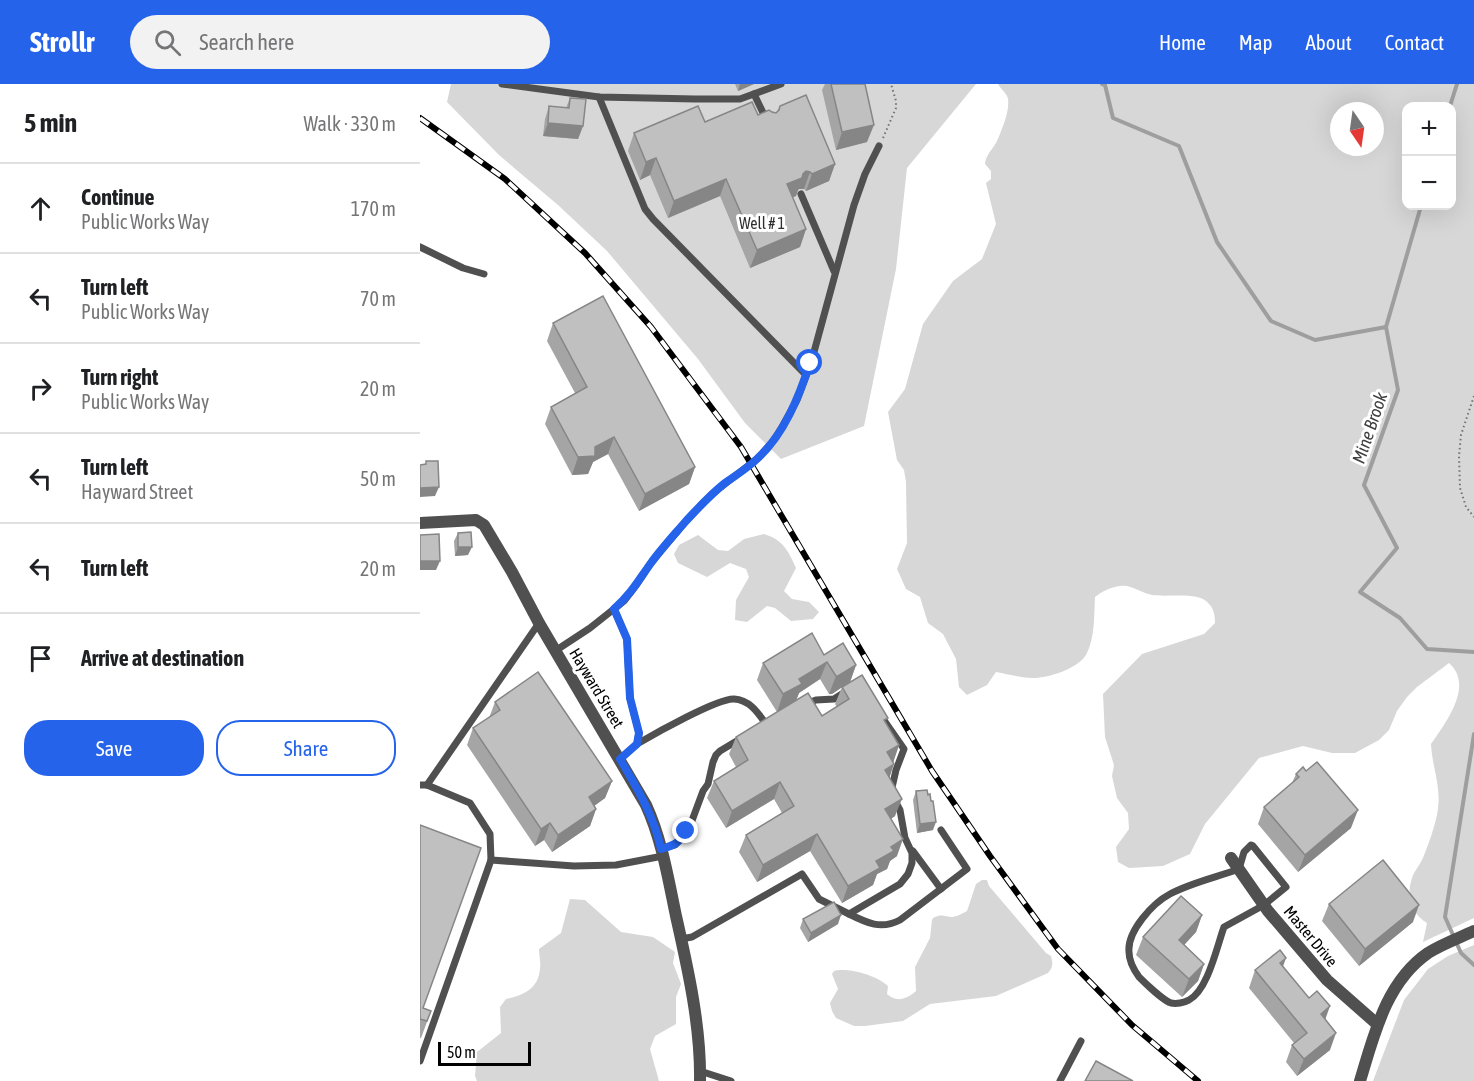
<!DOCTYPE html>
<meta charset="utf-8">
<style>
body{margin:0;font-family:"Asap Condensed",sans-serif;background:#f2f2f2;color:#202124}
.controls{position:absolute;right:18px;top:18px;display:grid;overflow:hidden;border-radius:12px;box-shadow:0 6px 24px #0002}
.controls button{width:54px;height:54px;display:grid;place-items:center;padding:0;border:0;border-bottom:2px solid #e0e0e0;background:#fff;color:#202124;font:30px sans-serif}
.compass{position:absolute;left:910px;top:18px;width:54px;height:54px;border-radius:50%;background:#fff;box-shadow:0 6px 24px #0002;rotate:167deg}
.scale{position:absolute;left:18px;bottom:15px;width:93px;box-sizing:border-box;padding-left:6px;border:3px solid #000;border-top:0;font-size:16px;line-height:21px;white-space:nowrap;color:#000;-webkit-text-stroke:4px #fff;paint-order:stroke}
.stop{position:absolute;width:18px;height:18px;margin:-14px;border:4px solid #2563eb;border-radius:50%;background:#fff}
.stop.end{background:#2563eb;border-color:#fff;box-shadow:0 2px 6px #0008}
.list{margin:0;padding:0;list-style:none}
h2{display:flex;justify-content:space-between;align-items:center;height:78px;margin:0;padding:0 24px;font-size:26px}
h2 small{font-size:20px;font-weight:400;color:#757577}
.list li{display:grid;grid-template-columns:39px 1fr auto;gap:18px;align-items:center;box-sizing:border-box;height:90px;padding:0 24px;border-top:2px solid #e0e0e0}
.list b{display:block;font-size:22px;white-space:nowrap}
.list p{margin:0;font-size:20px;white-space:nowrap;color:#757577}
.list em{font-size:20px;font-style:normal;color:#757577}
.actions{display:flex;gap:12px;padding:18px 24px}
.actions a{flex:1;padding:14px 0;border:2px solid #2563eb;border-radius:24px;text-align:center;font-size:21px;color:#2563eb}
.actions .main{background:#2563eb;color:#fff}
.icon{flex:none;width:33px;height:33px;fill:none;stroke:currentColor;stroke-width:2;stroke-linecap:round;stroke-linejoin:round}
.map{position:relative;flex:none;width:1054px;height:997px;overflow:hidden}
header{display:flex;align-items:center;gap:36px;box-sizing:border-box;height:84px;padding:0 30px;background:#2563eb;color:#fff}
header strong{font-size:28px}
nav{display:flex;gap:33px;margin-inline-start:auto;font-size:21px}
.search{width:420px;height:54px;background:#f2f2f2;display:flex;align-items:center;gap:15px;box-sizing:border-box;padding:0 21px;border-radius:33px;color:#757577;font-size:22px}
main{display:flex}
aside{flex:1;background:#fff}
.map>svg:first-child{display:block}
.green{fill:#d7d7d7;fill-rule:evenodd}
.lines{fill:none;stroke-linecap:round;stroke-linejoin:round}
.stream{stroke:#9e9e9e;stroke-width:4}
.path{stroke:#727272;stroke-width:2;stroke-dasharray:1.5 3;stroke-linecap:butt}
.service{stroke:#505050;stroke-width:7}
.minor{stroke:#505050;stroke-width:12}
.tertiary{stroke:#505050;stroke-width:12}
.rail-casing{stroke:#000;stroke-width:6}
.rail{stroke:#fff;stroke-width:4;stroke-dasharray:11;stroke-linecap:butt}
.wall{fill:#a5a5a5;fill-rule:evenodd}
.shaded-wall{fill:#868686}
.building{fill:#c0c0c0;stroke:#868686;stroke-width:1.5}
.route{stroke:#2563eb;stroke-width:8}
.labels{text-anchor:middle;stroke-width:6;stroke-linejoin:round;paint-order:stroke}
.park-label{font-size:16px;fill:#2e2e2e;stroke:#fff}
.street-label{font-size:16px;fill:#000;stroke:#fff}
.water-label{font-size:18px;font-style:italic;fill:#3f3f3f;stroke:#fff}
</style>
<header>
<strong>Strollr</strong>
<div class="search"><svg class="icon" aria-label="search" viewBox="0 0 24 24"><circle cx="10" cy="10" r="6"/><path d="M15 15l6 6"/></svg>Search here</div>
<nav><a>Home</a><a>Map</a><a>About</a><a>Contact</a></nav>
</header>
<main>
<aside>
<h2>5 min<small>Walk · 330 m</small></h2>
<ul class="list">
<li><svg class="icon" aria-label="ahead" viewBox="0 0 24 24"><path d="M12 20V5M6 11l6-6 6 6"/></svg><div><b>Continue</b><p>Public Works Way</p></div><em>170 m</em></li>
<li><svg class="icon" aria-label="left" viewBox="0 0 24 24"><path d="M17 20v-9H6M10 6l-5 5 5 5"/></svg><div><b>Turn left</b><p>Public Works Way</p></div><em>70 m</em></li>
<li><svg class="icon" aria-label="right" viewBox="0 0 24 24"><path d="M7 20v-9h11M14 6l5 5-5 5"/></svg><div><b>Turn right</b><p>Public Works Way</p></div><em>20 m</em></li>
<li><svg class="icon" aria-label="left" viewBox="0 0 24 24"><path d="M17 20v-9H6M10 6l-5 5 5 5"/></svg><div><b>Turn left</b><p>Hayward Street</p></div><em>50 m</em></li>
<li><svg class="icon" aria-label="left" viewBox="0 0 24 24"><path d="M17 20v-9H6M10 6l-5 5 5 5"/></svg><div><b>Turn left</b></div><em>20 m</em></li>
<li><svg class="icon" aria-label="arrive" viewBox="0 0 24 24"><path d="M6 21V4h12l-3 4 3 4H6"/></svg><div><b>Arrive at destination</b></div></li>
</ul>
<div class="actions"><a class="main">Save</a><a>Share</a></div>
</aside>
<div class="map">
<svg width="1054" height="997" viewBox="0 0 1054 997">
<rect width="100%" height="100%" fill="#fff"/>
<g class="green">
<path d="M31 0H556L487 84 476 185 444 342 361 375 325 339 278 275 187 167 138 121 79 71 27 18Z"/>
<path d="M578 0H1054V834L1003 858 1007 839C991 829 986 812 992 794 994 787 1000 781 1003 774 1008 762 1017 737 1018 724 1021 702 1012 682 1011 660 1027 637 1054 601 1029 579L997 603 987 613 977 627 969 646 959 656 935 669H912L883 662 839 674 785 740 770 770 743 782 709 784 698 778 696 763 709 745 708 729 697 714 692 692 694 681 685 653 683 610 722 570 784 550 795 539C795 529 793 521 783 515 770 509 747 513 732 511 721 509 711 500 700 502 691 503 681 508 675 513 674 531 675 553 667 569 660 584 629 594 613 594 601 594 588 590 576 588L567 601 547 611 539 603 536 575 523 550 508 539 500 513 486 505 477 485 487 459 486 398 484 386 477 376 468 328 485 305 503 240 533 197 562 175 576 140 566 99 571 95V87L565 80C566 71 571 67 576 59 581 48 592 23 587 12 585 8 580 4 578 0ZM986 22H1032V122H986ZM919 27H955V63H919Z"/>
<path d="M344 450C363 456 368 466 376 484L364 507 372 515 389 518 399 528 393 535 371 537 355 524 347 522 327 538 315 536 316 516 329 493 326 485 310 479 287 493 258 479 254 470 259 461 278 451 298 466 308 467 324 455Z"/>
<path d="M562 796H567L569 802 626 869 631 872C633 879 633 884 628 889L576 912 510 920 483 937 445 942H434L416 934 412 927 410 919 418 905 412 890 414 887C428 883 458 892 468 902L467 910C477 919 487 915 496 907L495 883 510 854 512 836 513 834C523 829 524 833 533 833 538 832 543 829 547 827L556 800Z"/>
<path d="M150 815 165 816 201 848 233 853 255 868 253 879 261 900 256 913V940L235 952 230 965 239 997H57L55 992 57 968 81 949 80 923 86 915C104 911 118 905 120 885 121 878 119 871 119 865L141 849Z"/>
<path d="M1054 861V997H953L984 916 1008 885 1028 872Z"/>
</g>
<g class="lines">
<g class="stream">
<path d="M682 0 685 1 693 34 759 62 797 158 851 237 895 256 966 243 978 306 944 401 977 464 940 508 980 534 1007 565 1054 568"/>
<path d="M1030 22 1037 0"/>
<path d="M966 243 1001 122"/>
<path d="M1054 650 1025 833 1041 869 1054 881"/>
</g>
<g class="path">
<path d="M463 54 476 24V17L471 0"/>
<path d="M1054 312 1041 351 1039 372 1040 404 1046 423 1054 433"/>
</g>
<g class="service">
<path d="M82 0 179 13 275 15H320L361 0"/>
<path d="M334 10 346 35"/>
<path d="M179 13 225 125 233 135 386 291"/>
<path d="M381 110 414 187"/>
<path d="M0 163 43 184 64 190"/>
<path d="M194 525 207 555 210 614 219 649 217 660 200 675"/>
<path d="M135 567 170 544 204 517 217 500 230 480 266 437 292 410 338 374 354 356 362 343 377 316 391 279 434 121 445 90 459 62"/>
<path d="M385 620 396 616 414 615 425 608"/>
<path d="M461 632 484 665 476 686 471 708"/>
<path d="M217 660C234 650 298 614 314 615 330 616 338 629 346 640"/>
<path d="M0 701H7L50 719 70 750 71 776"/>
<path d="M7 701 119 539"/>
<path d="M831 761 833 762 866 803 844 821 804 843C797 862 788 906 769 916 764 919 756 920 751 919 744 917 725 899 719 893 714 886 709 876 709 868 707 847 733 819 750 810 770 799 797 793 819 785L824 768Z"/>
<path d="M241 765 255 761 262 754 270 742 283 707 288 700 293 678 296 671 300 667 320 655"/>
<path d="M493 767 521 805"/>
<path d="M429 830C447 839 461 846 480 836L547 785 521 746"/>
<path d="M261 855 272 853 382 790 399 815 429 830 480 800 488 790 492 779V769L485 754 480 726 475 717"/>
<path d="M0 977 71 776 154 782 196 781 243 772"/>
<path d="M280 987 311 997"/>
<path d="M640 997 661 957"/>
</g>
<g class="minor">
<path d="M0 439 56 436 64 441 92 488 119 539 226 721C242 756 248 794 256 832 268 885 281 943 280 997"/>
<path d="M811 774 848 827 907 896 957 940"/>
</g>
<path class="tertiary" d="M940 997C954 951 966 898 1008 869 1022 860 1039 854 1054 847"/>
<defs>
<path id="rail" d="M0 34 85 95 165 169 231 243 321 363 512 687 570 772 638 865 712 941 778 997"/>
</defs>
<use href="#rail" class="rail-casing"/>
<use href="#rail" class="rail"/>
</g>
<g class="wall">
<path d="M315 0H334L318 7Z"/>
<path d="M405 0H445L447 58 416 66 402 6Z"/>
<path d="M150 14 163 42 158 55 123 52 125 35 129 22 146 24Z"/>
<path d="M360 22 415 80 409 97 386 107 384 105H379L378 106 376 112 372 113 386 145 380 163 330 184 300 112 248 134 230 91 220 96 208 67 214 49 285 38 338 31 352 28 356 29Z"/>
<path d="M133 239 275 383 269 400 219 427 188 370 173 378 168 390 152 391 125 340 131 323 155 309 127 257Z"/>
<path d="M38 449 48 471 35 472 34 457Z"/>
<path d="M404 571 436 581 430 598 466 639 479 661 473 678 469 694 475 732 471 735 477 772 470 777 467 785 457 790 453 801 422 819 390 767 337 798 319 768 326 751 362 729 354 715 306 744 287 714 294 697 316 683 309 670 316 653 357 628 337 596 343 579ZM400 595 409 610H412L422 603 415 620 417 623 402 632 376 616 379 609Z"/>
<path d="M75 618 192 697 185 714 174 722 176 725 170 742 132 768 124 756 115 762 47 661 53 644 69 634Z"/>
<path d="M886 687 931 744 878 788 838 740 844 723 872 699 876 690Z"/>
<path d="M496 707 513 746 497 749 493 716Z"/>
<path d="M0 741 3 924 11 927 1 954H0Z"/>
<path d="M909 820 993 838 939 882 902 837Z"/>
<path d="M782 831 776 848 764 861 784 880 778 897 762 913 716 871 723 853Z"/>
<path d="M383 835 418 840 388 858 380 844Z"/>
<path d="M863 883 905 936 910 966 877 992 866 978 872 961 874 959 829 904 835 886Z"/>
</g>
<g class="shaded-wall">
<path d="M320 0H334L318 7Z"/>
<path d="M128 39 163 42 158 55 123 52Z"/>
<path d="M454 41 447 58 416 66 422 48Z"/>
<path d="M236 74 230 91 220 96 226 78Z"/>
<path d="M415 80 409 97 386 107 392 90Z"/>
<path d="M386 87 390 88 384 105H379L378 106 376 112 361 118 367 100Z"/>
<path d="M306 95 300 112 248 134 254 117Z"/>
<path d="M386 145 380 163 330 184 337 166Z"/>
<path d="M194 353 188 370 173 378 168 390 152 391 158 373Z"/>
<path d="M275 383 269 400 219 427 225 410Z"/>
<path d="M19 403 15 412 0 413V404Z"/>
<path d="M38 463H52L48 471 35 472Z"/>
<path d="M0 477H20L16 486H0Z"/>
<path d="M407 578 400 595 379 609 376 617 357 628 363 610 379 595Z"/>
<path d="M436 581 430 598 412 610H409L416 592Z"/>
<path d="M479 661 473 679 467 668Z"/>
<path d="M474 680 468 698 465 686Z"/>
<path d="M192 697 185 714 163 730 169 713Z"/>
<path d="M360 698 354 715 306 744 312 727Z"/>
<path d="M482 715 475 732 459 742 465 725Z"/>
<path d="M176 725 170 742 132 768 138 751Z"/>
<path d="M938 726 931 744 878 788 885 771Z"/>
<path d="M516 738 513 746 497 749 500 740Z"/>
<path d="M130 739 124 756 115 762 121 745Z"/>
<path d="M397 750 390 767 337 798 343 781Z"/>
<path d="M483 755 477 772 470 777 467 785 457 790 453 801 422 819 428 802 471 763Z"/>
<path d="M999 821 993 838 939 882 945 865Z"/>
<path d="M421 831 418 840 388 858 391 849Z"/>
<path d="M782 831 776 848 753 873 759 856Z"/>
<path d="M866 874 860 891V879Z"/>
<path d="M784 880 778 897 762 913 769 895Z"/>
<path d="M910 922 904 939 901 930Z"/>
<path d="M916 949 910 966 877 992 884 975Z"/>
</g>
<g class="building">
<path d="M411 0H445L454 41 422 48Z"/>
<path d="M386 11 415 80 392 90 390 88 386 87 383 90 382 94 367 100 386 145 337 166 306 95 254 117 236 74 226 78 214 49 278 22 285 38 332 18 338 31 349 26 352 28 356 29 359 26 360 22Z"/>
<path d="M150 14 166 15 163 42 128 39 129 22 149 24Z"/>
<path d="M183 212 275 383 225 410 194 353 175 363V372L158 373 131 323 167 303 133 239Z"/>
<path d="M6 377H18L19 403 0 404V381L6 380Z"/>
<path d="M51 448 52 463H38V449Z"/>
<path d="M19 450 20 477H0V451Z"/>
<path d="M392 549 404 571 423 559 436 581 418 592H416L407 578 379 595 382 600 363 610 343 579Z"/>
<path d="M118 588 192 697 169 713 176 725 138 751 130 739 121 745 53 644 80 626 75 618Z"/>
<path d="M442 591 468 634 464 636 479 661 467 668 474 680 465 686 482 715 465 725 483 755 471 763 474 767 456 777 460 784 428 802 397 750 343 781 326 751 374 722 360 698 312 727 294 697 328 676 316 653 388 609 402 632 429 615 422 603Z"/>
<path d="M897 678 938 726 885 771 844 723 879 693 876 690 883 683 886 687Z"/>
<path d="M507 706 508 711 510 710 511 717H513L516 738 500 740 496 707Z"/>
<path d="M0 741 61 764 3 924 11 927 7 937 0 935V936Z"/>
<path d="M963 776 999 821 945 865 909 820Z"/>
<path d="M761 812 782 831 759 856 784 880 769 895 723 853Z"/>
<path d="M414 818 421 831 391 849 383 835Z"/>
<path d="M860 866 866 874 860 879 889 914 897 907 910 922 901 930 916 949 884 975 872 961 887 949 835 886Z"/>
<path d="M676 977 713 997H665Z"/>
</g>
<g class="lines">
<path class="route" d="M266 747C258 760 255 761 241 765 234 732 217 704 200 675L217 660 219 649 210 614 207 555 194 525C211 510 218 497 231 479 241 465 254 451 266 437 278 424 291 410 305 399 316 391 328 384 338 374 364 350 379 313 390 279"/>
</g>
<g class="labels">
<g class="park-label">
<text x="342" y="145">Well # 1</text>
</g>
<g class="street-label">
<text transform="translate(177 604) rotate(59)" y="6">Hayward Street</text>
<text transform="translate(891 852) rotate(50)" y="6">Master Drive</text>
</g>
<g class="water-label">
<text transform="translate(950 344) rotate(-71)" y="6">Mine Brook</text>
</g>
</g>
</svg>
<div class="controls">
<button>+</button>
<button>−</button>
</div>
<svg class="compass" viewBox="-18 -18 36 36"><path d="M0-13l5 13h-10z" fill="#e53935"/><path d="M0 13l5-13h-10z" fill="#757577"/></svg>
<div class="scale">50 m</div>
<div class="stop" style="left:390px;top:279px"></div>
<div class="stop end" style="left:266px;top:747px"></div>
</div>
</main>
